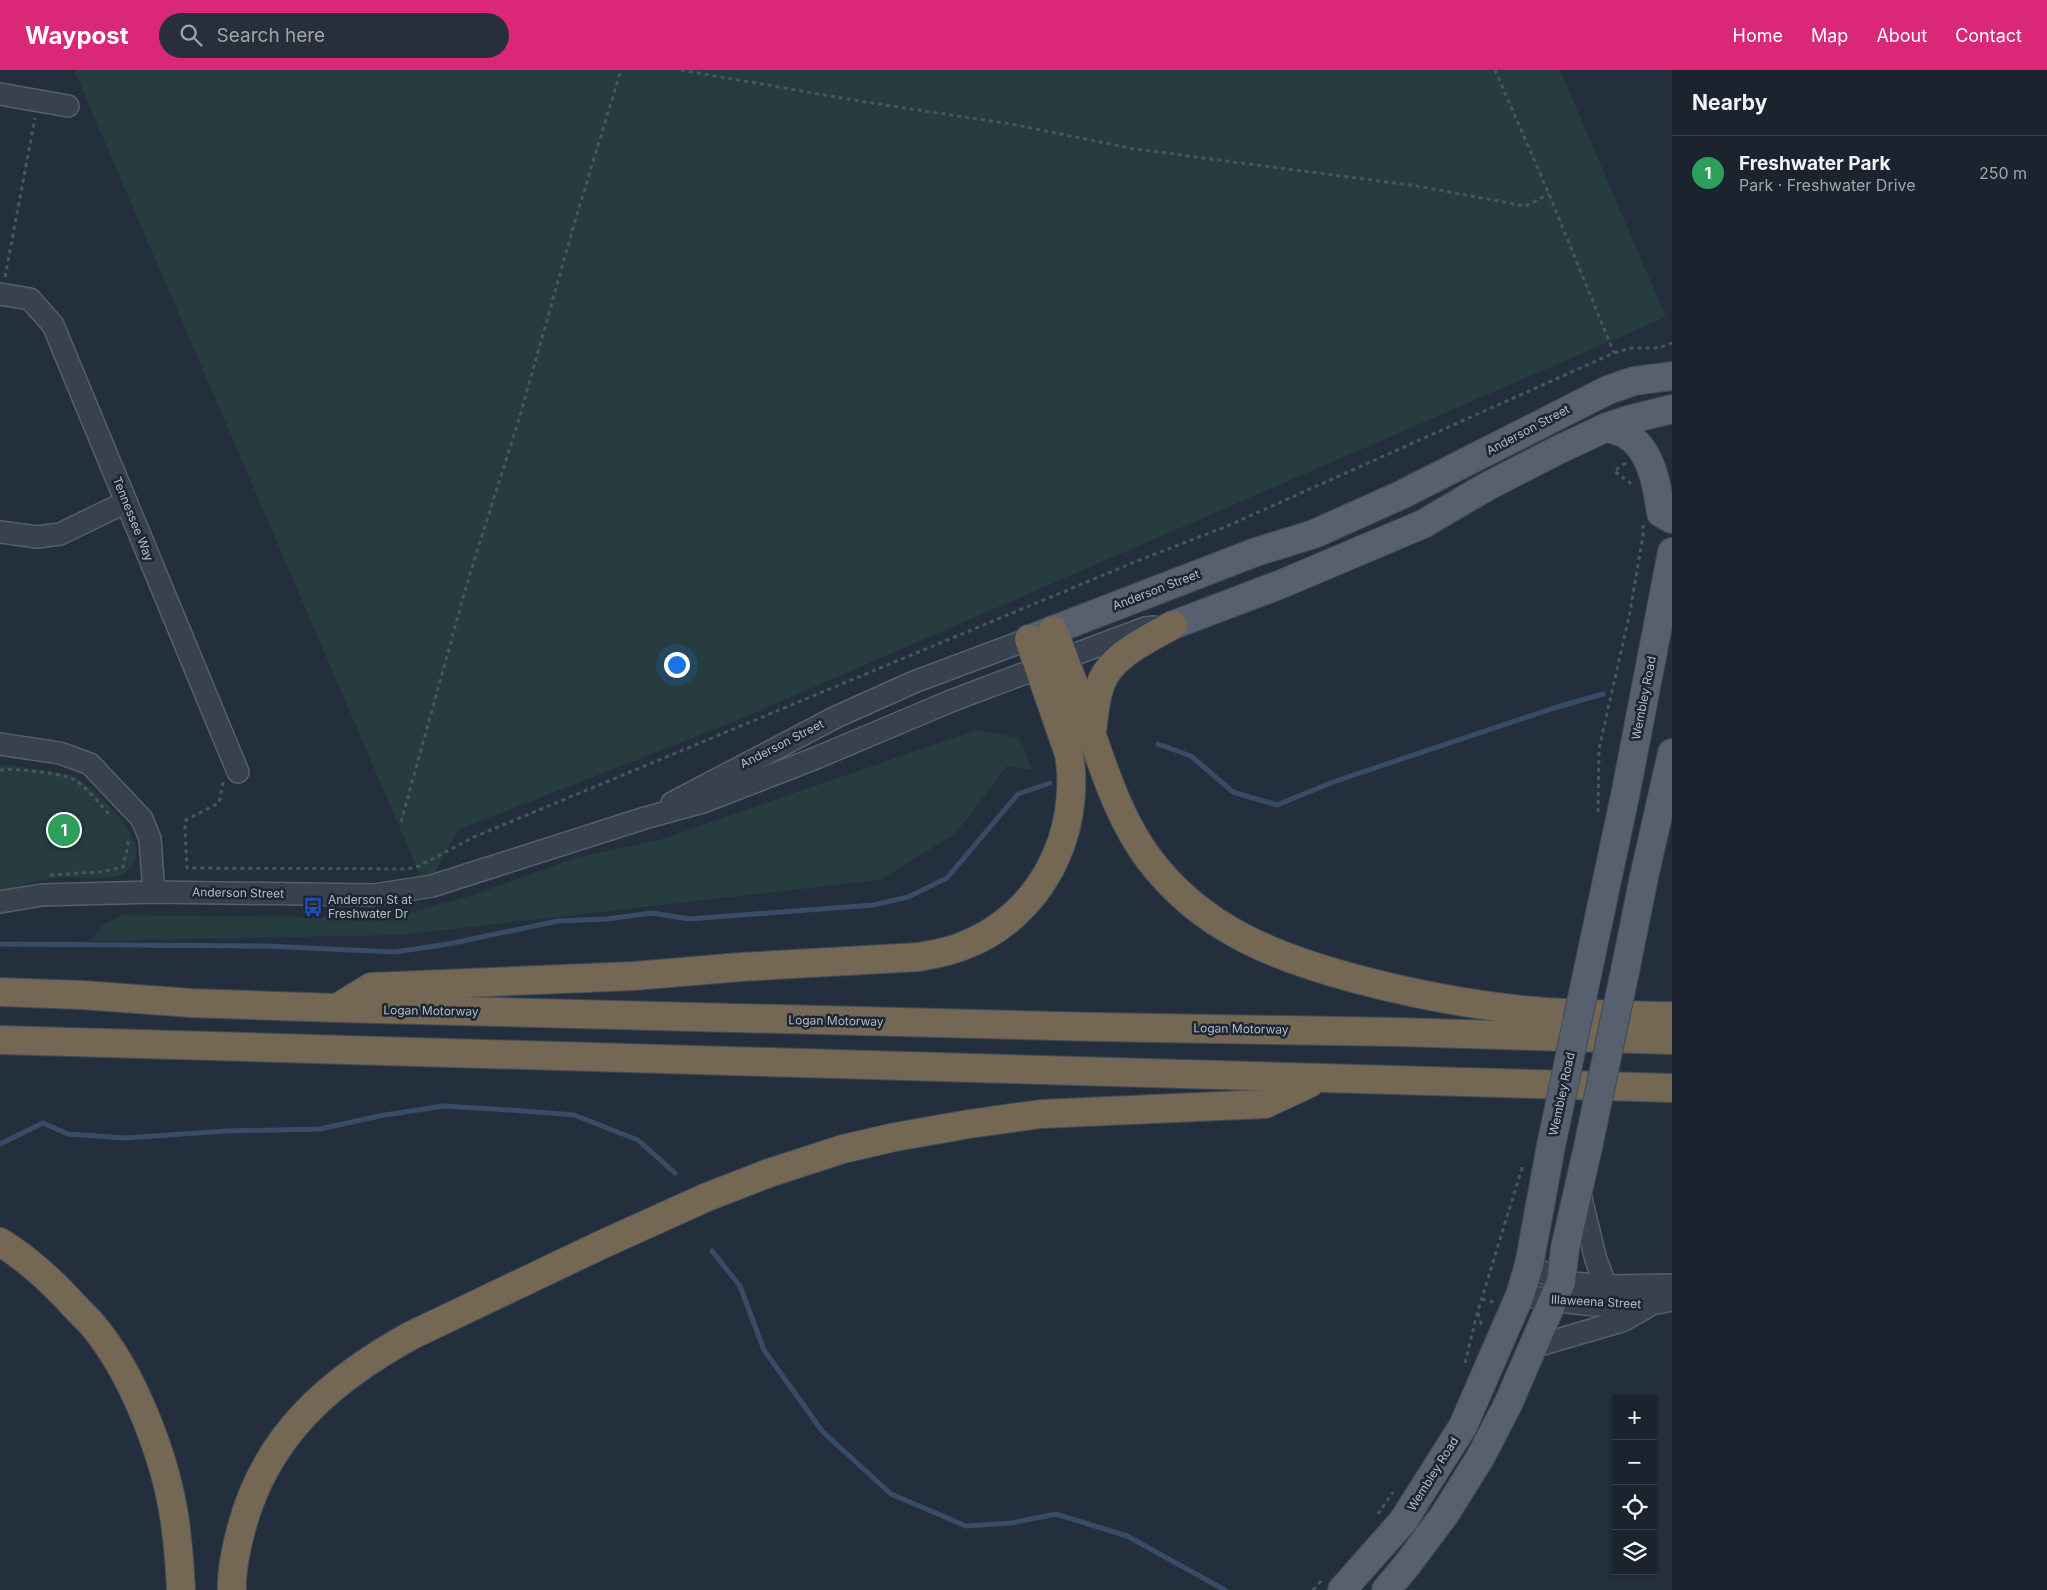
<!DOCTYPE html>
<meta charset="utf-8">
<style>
body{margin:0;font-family:Inter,sans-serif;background:#282f3a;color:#f1f3f6}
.controls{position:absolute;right:15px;bottom:15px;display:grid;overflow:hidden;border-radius:0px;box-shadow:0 1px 4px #0004}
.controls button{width:45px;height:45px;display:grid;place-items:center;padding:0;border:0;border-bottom:1px solid #39404a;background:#1b232e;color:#f1f3f6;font:25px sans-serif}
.you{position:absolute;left:676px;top:594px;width:18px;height:18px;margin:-12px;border:4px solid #fff;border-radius:50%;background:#1a73e8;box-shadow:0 0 0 8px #1a73e833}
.badge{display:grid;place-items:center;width:32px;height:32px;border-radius:50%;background:#db2777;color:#fff;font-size:16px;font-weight:700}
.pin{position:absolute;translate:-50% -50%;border:2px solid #fff;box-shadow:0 1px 5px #0006}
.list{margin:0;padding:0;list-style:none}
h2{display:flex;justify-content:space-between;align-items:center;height:65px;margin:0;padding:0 20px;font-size:21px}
h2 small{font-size:16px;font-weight:400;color:#a0a4aa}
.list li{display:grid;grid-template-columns:32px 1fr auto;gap:15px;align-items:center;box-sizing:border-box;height:75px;padding:0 20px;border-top:1px solid #39404a}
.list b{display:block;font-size:19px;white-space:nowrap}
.list p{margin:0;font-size:16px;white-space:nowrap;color:#a0a4aa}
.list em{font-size:16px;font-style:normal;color:#a0a4aa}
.icon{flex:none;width:28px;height:28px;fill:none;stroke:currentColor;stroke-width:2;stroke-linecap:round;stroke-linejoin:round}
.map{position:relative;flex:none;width:1672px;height:1520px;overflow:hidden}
header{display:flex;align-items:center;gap:30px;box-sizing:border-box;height:70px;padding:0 25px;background:#db2777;color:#fff}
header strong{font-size:24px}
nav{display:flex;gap:28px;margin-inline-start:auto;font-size:18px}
.search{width:350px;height:45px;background:#282f3a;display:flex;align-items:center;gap:12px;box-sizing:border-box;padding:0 18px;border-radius:28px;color:#a0a4aa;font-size:19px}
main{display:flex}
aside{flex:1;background:#1b232e}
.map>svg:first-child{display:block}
.green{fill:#263c3f}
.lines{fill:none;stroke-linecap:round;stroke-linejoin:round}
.stream{stroke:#394c67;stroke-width:5}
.minor-casing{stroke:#565f6c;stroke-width:24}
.major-casing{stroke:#414a57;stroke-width:30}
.highway-casing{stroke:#434c59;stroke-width:30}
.path{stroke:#44595c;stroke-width:3;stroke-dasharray:4 4;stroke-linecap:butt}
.minor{stroke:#38414e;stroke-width:21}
.major{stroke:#56606e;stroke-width:28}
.highway{stroke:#746855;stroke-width:28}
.major-bridge-casing{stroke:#414a57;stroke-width:30;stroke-linecap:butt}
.major-bridge{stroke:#56606e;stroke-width:28}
.labels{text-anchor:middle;stroke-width:5;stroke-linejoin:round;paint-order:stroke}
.street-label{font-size:12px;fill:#b4bcc9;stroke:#1d2633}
.poi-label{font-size:12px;fill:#b4bcc9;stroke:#1d2633;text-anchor:start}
</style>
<header>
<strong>Waypost</strong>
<div class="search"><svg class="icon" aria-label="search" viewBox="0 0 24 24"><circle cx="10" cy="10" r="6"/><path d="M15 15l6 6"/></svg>Search here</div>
<nav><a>Home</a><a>Map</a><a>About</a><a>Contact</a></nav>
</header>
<main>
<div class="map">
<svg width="1672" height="1520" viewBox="0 0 1672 1520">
<rect width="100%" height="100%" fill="#242f3e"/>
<g class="green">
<path d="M74 0H1560L1666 247 738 650 458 760 426 819Z"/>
<path d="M976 660 1020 668 1032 700 1007 696 955 764 880 810 400 865 92 871 104 854 123 845 392 848 476 824 578 787 659 770Z"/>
<path d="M0 694 73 705C93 717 153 771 132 796 129 799 127 802 124 804 105 812 76 805 56 808 37 810 18 817 0 821Z"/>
</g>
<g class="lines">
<g class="stream">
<path d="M1158 674 1191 686 1233 722 1277 735 1333 712 1554 638 1603 624"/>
<path d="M0 874 265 876 395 882 448 874 558 851 607 849 652 843 689 849 873 835 908 827 947 808 1018 724 1050 713"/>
<path d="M0 1074 43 1053 68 1064 126 1068 226 1061 320 1059 379 1046 443 1036 511 1040 574 1045 638 1070 675 1103"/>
<path d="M712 1181 740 1216 764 1280 822 1361 891 1424 966 1456 1011 1453 1056 1444 1127 1466 1225 1520"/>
</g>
<defs>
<g id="minor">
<path d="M0 24 68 36"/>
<path d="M0 224 30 229 53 255 238 702"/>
<path d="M0 462 37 467 60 464 126 432"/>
<path d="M0 674 60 683 90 694 142 749 150 769 154 822"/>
<path d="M672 733 836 647 914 612 1029 569"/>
<path d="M0 832 42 825 154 822 374 825 432 816 645 748 703 732 816 688 951 631 1145 558 1155 557"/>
<path d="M1579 1120 1596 1190 1606 1216"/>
<path d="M1529 1195 1561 1212 1606 1216 1672 1215"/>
<path d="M1520 1225C1568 1233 1625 1242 1672 1230"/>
<path d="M1533 1277 1622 1251 1647 1237"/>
</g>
<g id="major">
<path d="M1607 357C1613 360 1620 361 1625 364 1652 379 1657 416 1661 443L1672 449"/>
<path d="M1173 555 1279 515 1423 454 1486 417 1558 380 1607 357 1631 349 1672 339"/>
<path d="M1030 569 1256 482 1314 464 1401 425 1608 320 1634 311 1672 306"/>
<path d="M1588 900 1626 721 1672 482"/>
<path d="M1625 901 1644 807 1672 683"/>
<path d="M1342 1520 1403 1451 1463 1356 1520 1225 1529 1195 1551 1076"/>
<path d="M1386 1520 1407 1495 1445 1444 1480 1388 1508 1334 1561 1212 1565 1178 1588 1077"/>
</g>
<g id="highway">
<path d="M1053 560C1066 593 1078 626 1090 660 1106 705 1120 750 1149 789 1201 858 1272 886 1353 908 1416 925 1480 937 1546 942 1588 945 1630 945 1672 946"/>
<path d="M1092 662C1094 646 1095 630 1100 616 1109 586 1148 569 1173 555"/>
<path d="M0 922 82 925 191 933 337 938 1098 957 1397 962 1672 970"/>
<path d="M337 938 371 917 634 906 741 897 919 887C934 884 949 882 963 876 1040 847 1082 764 1069 684L1029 569"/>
<path d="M0 970C557 983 1115 1005 1672 1018"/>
<path d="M0 1172C25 1187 47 1207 67 1228 75 1237 83 1245 91 1253 133 1302 166 1388 175 1452 178 1474 180 1497 181 1520"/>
<path d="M232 1520C231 1500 236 1479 241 1460 265 1366 330 1310 412 1265L603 1174 707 1127 769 1103 843 1079 895 1067 969 1054 1041 1044 1265 1034 1310 1013"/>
</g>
</defs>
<use href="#minor" class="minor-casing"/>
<use href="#major" class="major-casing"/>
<use href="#highway" class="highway-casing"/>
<g class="path">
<path d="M681 0 865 32 1011 54 1135 79 1417 116 1525 136 1549 124"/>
<path d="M1495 0 1549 124 1614 283"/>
<path d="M5 207 35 48"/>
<path d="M1626 393 1614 401 1633 415"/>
<path d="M0 700C14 698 58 703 71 708 84 713 101 736 111 746"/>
<path d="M223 712 219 733 186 750 185 759 187 798 407 799 419 796 474 767 1142 489 1225 457 1614 283 1631 278H1659L1672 273"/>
<path d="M1598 742 1599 679 1630 542 1643 466V455"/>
<path d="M401 752 468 510 519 349 575 151 621 0"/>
<path d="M50 805 100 802 123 797C124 787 129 779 128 769"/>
<path d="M1482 1229 1494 1232"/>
<path d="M1478 1243 1482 1256"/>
<path d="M1465 1293 1477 1244 1523 1095"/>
<path d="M1378 1444 1393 1422"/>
<path d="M1313 1520 1321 1511"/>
</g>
<use href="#minor" class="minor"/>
<use href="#major" class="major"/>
<use href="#highway" class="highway"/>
<defs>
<g id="major-bridge">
<path d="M1551 1076 1588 900"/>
<path d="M1588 1077 1625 901"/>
</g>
</defs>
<use href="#major-bridge" class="major-bridge-casing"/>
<use href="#major-bridge" class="major-bridge"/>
</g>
<defs>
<symbol id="bus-bare" viewBox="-9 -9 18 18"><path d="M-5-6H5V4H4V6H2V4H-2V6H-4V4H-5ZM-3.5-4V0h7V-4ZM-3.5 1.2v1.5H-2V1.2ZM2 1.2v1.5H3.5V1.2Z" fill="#1a4fb4" stroke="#1d2633" stroke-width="2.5" paint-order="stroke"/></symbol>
</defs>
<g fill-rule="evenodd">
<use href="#bus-bare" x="299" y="823" width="28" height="28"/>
</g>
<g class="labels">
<g class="street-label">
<text transform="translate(1528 360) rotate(-28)" y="4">Anderson Street</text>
<text transform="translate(133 449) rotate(68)" y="4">Tennessee Way</text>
<text transform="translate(1156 520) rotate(-21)" y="4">Anderson Street</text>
<text transform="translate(1644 628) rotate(-79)" y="4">Wembley Road</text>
<text transform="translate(782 674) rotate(-27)" y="4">Anderson Street</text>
<text transform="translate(238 823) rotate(1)" y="4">Anderson Street</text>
<text transform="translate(431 941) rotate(1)" y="4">Logan Motorway</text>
<text transform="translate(836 951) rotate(1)" y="4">Logan Motorway</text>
<text transform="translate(1241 959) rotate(1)" y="4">Logan Motorway</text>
<text transform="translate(1562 1024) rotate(-78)" y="4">Wembley Road</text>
<text transform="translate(1596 1232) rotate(3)" y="4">Illaweena Street</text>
<text transform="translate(1433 1404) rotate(-58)" y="4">Wembley Road</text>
</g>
<g class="poi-label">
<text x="328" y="834">Anderson St at<tspan x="328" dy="14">Freshwater Dr</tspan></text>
</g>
</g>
</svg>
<div class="controls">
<button>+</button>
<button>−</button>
<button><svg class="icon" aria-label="locate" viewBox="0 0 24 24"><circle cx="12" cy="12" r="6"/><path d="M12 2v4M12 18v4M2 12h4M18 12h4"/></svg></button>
<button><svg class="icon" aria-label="layers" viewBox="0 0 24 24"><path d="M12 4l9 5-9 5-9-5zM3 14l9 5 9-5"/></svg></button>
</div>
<div class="you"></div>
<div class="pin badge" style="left:64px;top:760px;background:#2e9e5b">1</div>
</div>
<aside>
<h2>Nearby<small></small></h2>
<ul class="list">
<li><span class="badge" style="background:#2e9e5b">1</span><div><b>Freshwater Park</b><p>Park · Freshwater Drive</p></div><em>250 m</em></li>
</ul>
</aside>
</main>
